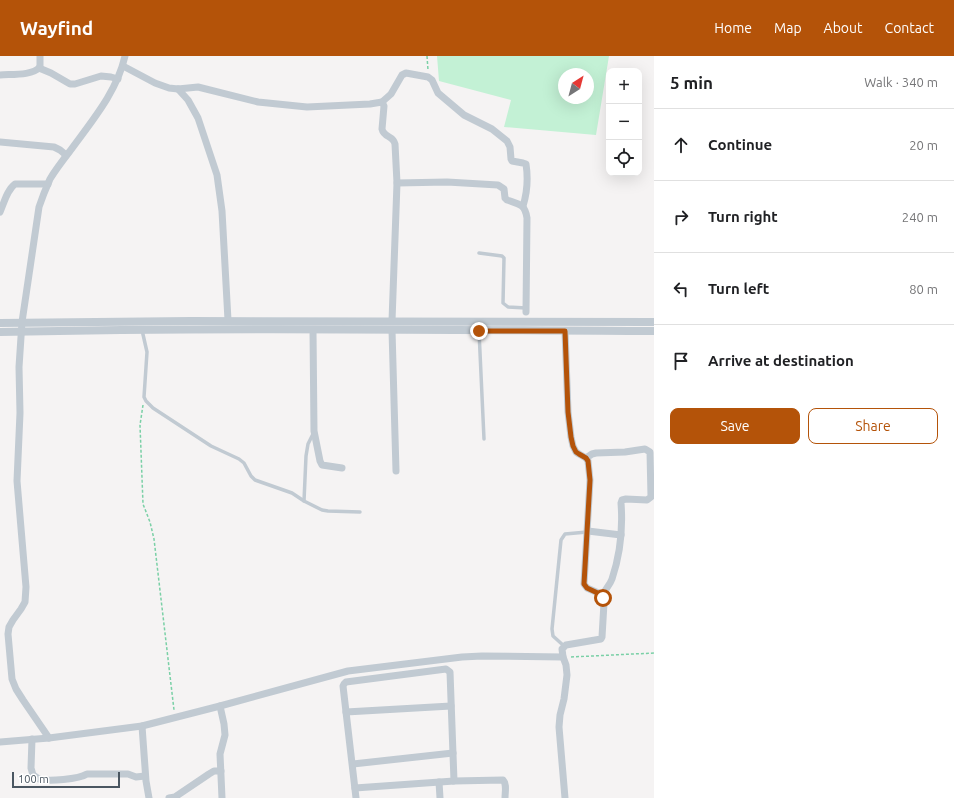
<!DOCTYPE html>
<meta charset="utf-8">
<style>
body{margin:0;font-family:Ubuntu,sans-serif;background:#f6f6f6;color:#202124}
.controls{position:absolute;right:12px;top:12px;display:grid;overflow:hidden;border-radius:8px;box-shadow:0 4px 16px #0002}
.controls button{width:36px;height:36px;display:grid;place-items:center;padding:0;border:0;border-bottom:1px solid #e0e0e0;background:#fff;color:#202124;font:20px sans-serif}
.compass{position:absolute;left:558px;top:12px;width:36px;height:36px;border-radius:50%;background:#fff;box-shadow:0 4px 16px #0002;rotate:36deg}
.scale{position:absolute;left:12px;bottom:10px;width:108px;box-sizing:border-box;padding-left:4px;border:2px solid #4a5661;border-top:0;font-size:11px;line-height:14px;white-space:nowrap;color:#4a5661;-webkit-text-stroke:3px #fff;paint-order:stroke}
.stop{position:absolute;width:12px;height:12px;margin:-9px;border:3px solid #b45309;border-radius:50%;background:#fff}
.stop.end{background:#b45309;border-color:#fff;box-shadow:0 1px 4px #0008}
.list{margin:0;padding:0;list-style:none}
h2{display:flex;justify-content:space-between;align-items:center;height:52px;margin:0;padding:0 16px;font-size:17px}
h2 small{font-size:13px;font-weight:400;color:#757577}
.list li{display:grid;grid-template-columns:26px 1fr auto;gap:12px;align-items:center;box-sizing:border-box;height:72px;padding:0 16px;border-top:1px solid #e0e0e0}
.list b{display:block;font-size:15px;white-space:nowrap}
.list em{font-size:13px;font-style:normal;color:#757577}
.actions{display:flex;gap:8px;padding:12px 16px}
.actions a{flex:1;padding:9px 0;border:1px solid #b45309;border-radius:8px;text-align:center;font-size:14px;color:#b45309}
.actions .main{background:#b45309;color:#fff}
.icon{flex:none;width:22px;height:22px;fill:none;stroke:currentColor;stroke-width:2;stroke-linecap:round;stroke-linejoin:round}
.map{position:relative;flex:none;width:654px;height:742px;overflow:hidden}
header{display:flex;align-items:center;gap:24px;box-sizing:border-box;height:56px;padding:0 20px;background:#b45309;color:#fff}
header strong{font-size:19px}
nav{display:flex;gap:22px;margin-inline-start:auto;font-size:14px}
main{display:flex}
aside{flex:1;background:#fff}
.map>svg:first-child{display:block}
.green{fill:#c3f1d5;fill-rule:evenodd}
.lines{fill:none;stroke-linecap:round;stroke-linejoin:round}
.path{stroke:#7ad0a6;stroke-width:1.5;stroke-dasharray:3 2;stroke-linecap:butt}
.service{stroke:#c1cad2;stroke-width:3.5}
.minor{stroke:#c1cad2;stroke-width:7}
.tertiary{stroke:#c1cad2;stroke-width:8}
.route{stroke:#b45309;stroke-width:5}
</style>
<header>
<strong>Wayfind</strong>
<nav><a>Home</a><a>Map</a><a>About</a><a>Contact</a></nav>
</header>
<main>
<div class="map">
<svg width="654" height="742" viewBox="0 0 654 742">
<rect width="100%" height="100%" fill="#f5f3f3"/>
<path class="green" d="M437 0H609L596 79 504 71 511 44 439 25ZM564 18H588V42H564Z"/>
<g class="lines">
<g class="path">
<path d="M427 0 428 14"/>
<path d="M143 349 140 369 143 448 150 466 154 483 174 654"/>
<path d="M571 601 654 597"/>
</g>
<g class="service">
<path d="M479 197 502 200 504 202 503 247 508 251 526 252"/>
<path d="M142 274 147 296 144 341 146 345 153 352 211 390 239 403 244 407 251 420 255 424 292 437 304 445 322 454 328 455 360 456"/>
<path d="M479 275 484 383"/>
<path d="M304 445 306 400 308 388 314 376"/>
<path d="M564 590 553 580 552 573 561 484 565 478 587 476"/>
</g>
<g class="minor">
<path d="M123 10 155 27 169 32 178 33 198 31 258 46 307 51 370 48 382 46 391 38 402 19 406 17 428 21 432 24 438 37 464 59 492 73 507 85 510 91 511 103 512 105 523 107 526 108C528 121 527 137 523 150"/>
<path d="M39 12 51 17 70 28H75L101 20 111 21 118 23"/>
<path d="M0 19C11 18 32 20 40 11V0"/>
<path d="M178 33 188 44 198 62 217 119 222 155 228 264"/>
<path d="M382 46 384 50 382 73C384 82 393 79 395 88L397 127 392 265"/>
<path d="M0 86 54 91 60 94 66 99"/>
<path d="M397 127 447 126 498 129 504 133 505 142 507 144C519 148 525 148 527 162L526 256"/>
<path d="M0 156C4 147 7 134 15 128H48"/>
<path d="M313 274 314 375 320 405 322 409 342 412"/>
<path d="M392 274 396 415"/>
<path d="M586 402 592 398 596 397 625 396 645 393 650 396 651 441 647 444 626 443 622 444 621 447C623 473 620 499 612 523 610 529 605 533 603 539"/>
<path d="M588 475 621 479"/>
<path d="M220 650 224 668 225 679 220 698 222 742"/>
<path d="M346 656 451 650"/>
<path d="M142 670 146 725 149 742"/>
<path d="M49 682 23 644 16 633 12 623 8 578 9 571 13 564 21 553 25 546 26 531 17 425 20 357 19 311 22 266 39 151C42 142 46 132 50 123 56 113 63 104 70 95 91 66 117 36 125 0"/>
<path d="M32 683 31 712 33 719C35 720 37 722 39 723 48 726 79 723 87 718H128L136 721 145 720"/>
<path d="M0 686 49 682 142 670 220 650 348 615 462 601 482 600 563 601"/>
<path d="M353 708 453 697"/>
<path d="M439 726 440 742"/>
<path d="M355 732 454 725 503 724C507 728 505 736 505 742"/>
<path d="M169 742 175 741 209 718 214 715H221"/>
<path d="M356 742 343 630 344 628 346 626 446 613 450 616 454 725"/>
<path d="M565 742 559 671 560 659 564 643 567 619 566 609 563 601 562 593 566 589 601 583 602 581 604 547 603 539 587 532 584 528 590 424 588 405 586 402 579 398 576 396 573 390 571 381 568 356 565 275"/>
</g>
<g class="tertiary">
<path d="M0 267 191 265 654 266"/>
<path d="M0 276C218 271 436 274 654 275"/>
</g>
</g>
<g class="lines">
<path class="route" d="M479 275H565L568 356 571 381 573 390 576 396 579 398 586 402 588 405 590 424 584 528 587 532 604 540 603 542"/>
</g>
</svg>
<div class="controls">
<button>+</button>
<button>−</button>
<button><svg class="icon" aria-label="locate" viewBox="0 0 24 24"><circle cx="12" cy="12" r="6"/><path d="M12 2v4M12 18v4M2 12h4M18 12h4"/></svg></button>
</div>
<svg class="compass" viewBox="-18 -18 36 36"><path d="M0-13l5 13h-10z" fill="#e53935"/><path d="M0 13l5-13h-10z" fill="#757577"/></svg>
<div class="scale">100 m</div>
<div class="stop" style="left:603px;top:542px"></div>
<div class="stop end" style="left:479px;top:275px"></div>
</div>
<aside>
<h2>5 min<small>Walk · 340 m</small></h2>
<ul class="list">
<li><svg class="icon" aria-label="ahead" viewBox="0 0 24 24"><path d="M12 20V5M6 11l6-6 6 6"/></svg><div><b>Continue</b></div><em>20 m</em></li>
<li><svg class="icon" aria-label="right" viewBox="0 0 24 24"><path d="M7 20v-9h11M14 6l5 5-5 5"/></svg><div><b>Turn right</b></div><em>240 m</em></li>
<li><svg class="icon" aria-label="left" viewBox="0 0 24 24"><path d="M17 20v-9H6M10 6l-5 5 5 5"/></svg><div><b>Turn left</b></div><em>80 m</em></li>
<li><svg class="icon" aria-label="arrive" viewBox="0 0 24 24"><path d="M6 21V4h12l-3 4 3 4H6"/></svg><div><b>Arrive at destination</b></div></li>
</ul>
<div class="actions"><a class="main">Save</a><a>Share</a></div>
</aside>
</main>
